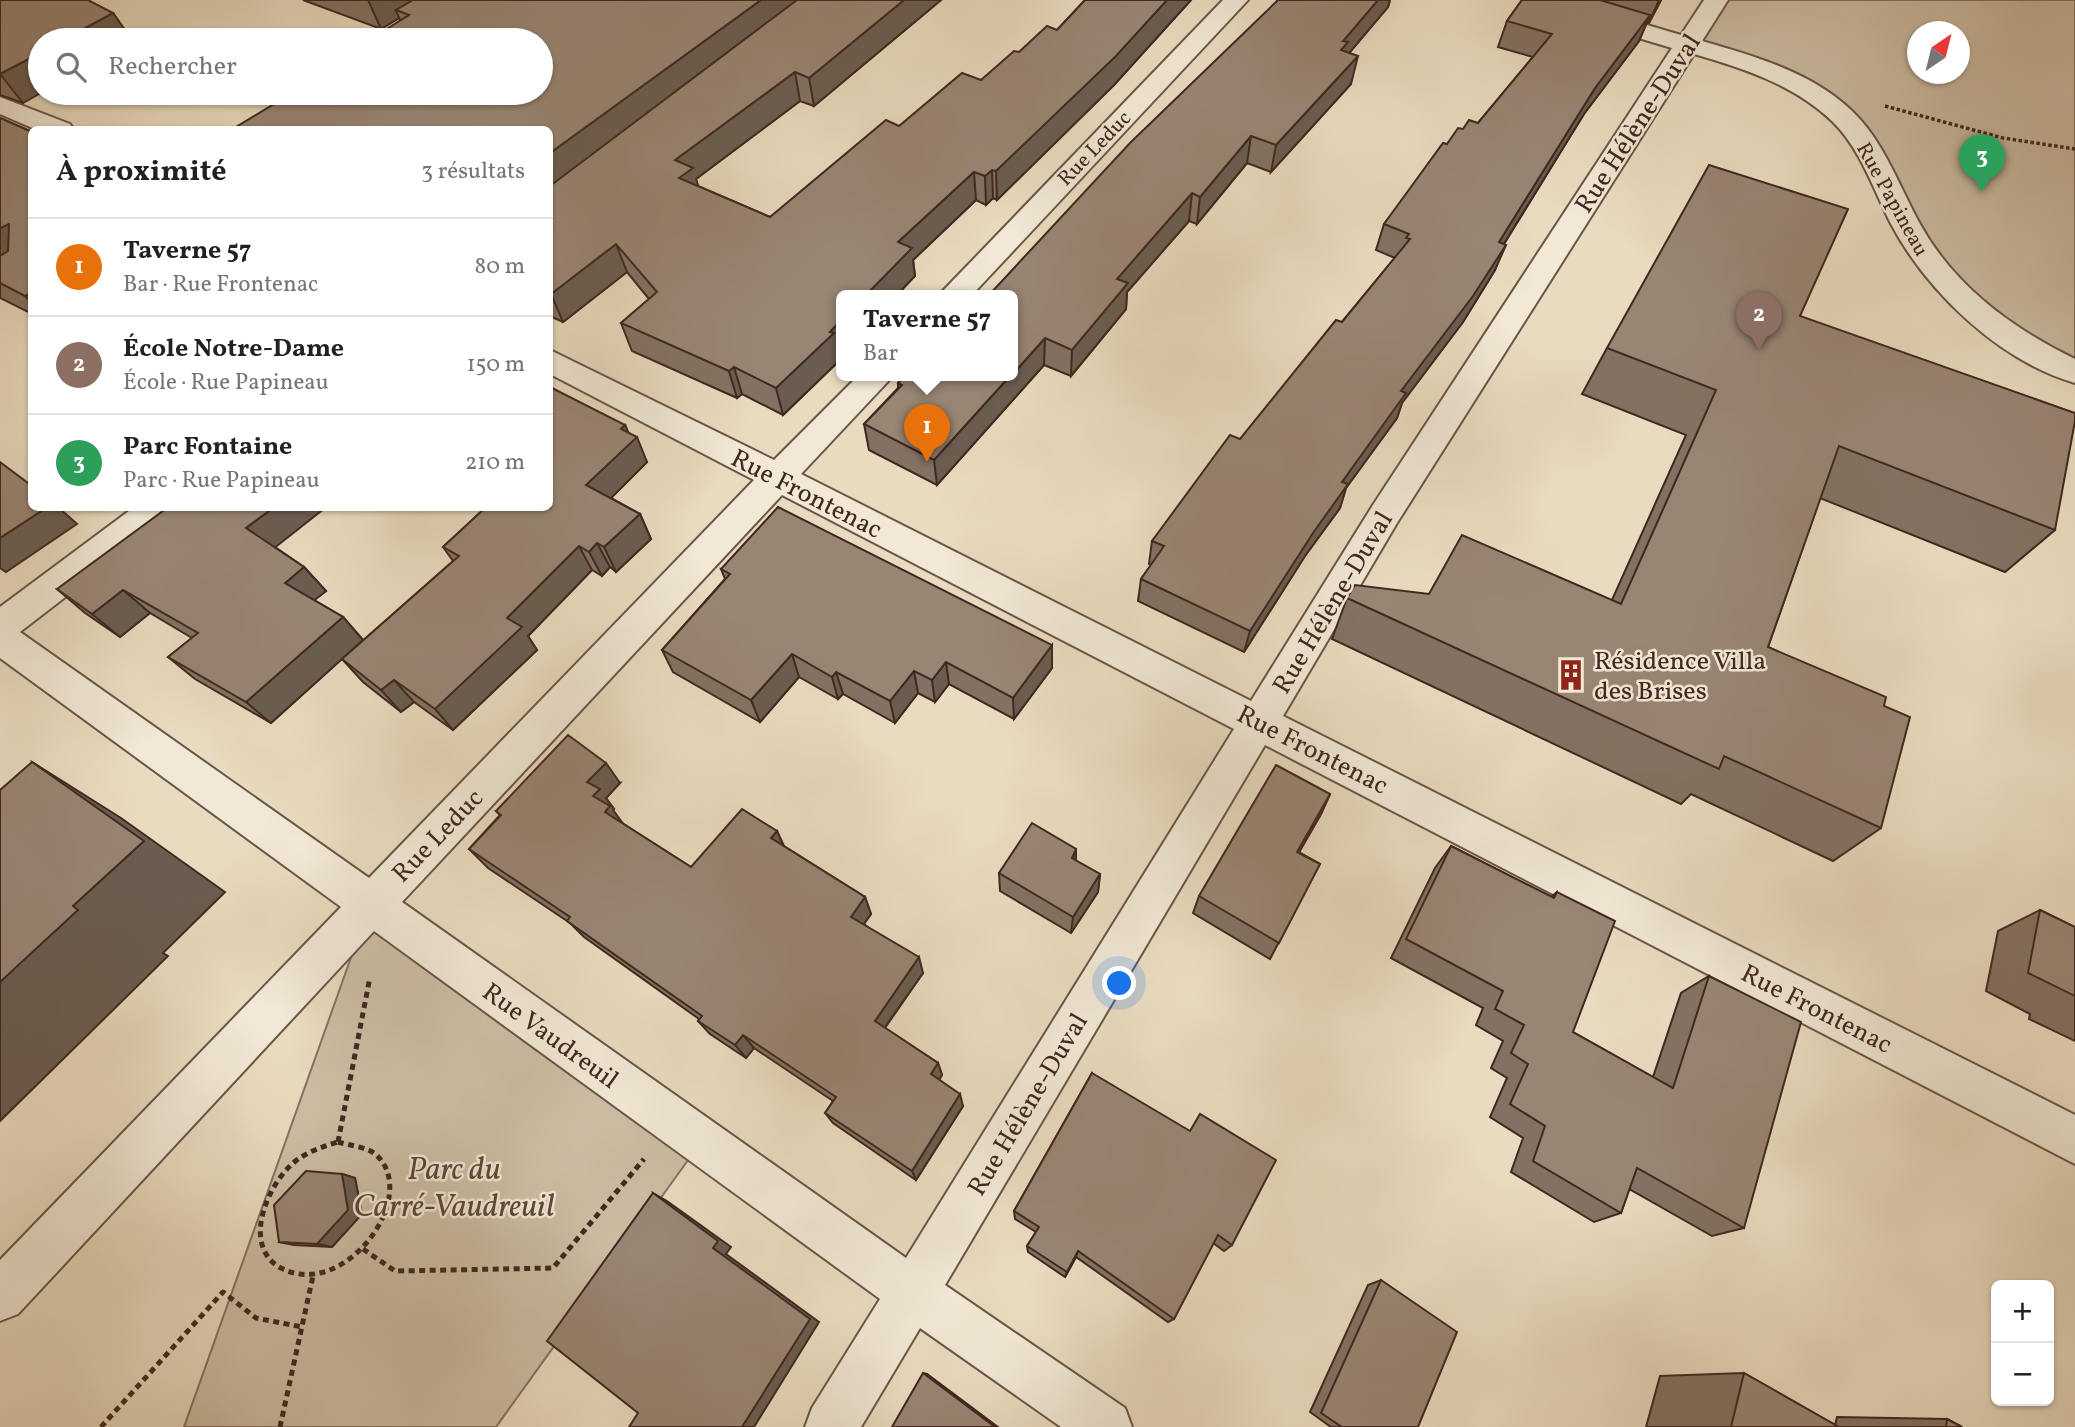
<!DOCTYPE html>
<html lang="fr">
<meta charset="utf-8">
<style>
body{margin:0;font-family:Vollkorn,serif;background:#f2f2f2;color:#202124}
.controls{position:absolute;right:21px;bottom:21px;display:grid;overflow:hidden;border-radius:10px;box-shadow:0 2px 5px #0004}
.controls button{width:63px;height:63px;display:grid;place-items:center;padding:0;border:0;border-bottom:2px solid #e0e0e0;background:#fff;color:#202124;font:35px sans-serif}
.compass{position:absolute;left:1907px;top:21px;width:63px;height:63px;border-radius:50%;background:#fff;box-shadow:0 2px 5px #0004;rotate:35deg}
.you{position:absolute;left:1120px;top:984px;width:24px;height:24px;margin:-18px;border:5px solid #fff;border-radius:50%;background:#1a73e8;box-shadow:0 0 0 10px #1a73e833}
.badge{display:grid;place-items:center;width:46px;height:46px;border-radius:50%;background:#ea580c;color:#fff;font-size:23px;font-weight:700}
.pin{position:absolute;translate:-50% -58px;filter:drop-shadow(0 2px 4px #0008)}
.pin::after{content:'';position:absolute;top:37px;width:24px;height:21px;background:inherit;clip-path:polygon(0 0,100% 0,50% 100%)}
.popup{position:absolute;left:836px;top:290px;width:182px;height:91px;box-sizing:border-box;display:grid;place-content:center;border-radius:10px;background:#fff;filter:drop-shadow(0 2px 5px #0005);font-size:23px;white-space:nowrap;color:#757577}
.popup b{font-size:26px;color:#202124}
.popup::after{content:'';position:absolute;left:50%;top:100%;margin-left:-14px;border:14px solid transparent;border-top-color:#fff}
.list{margin:0;padding:0;list-style:none}
h2{display:flex;justify-content:space-between;align-items:center;height:91px;margin:0;padding:0 28px;font-size:30px}
h2 small{font-size:23px;font-weight:400;color:#757577}
.list li{display:grid;grid-template-columns:46px 1fr auto;gap:21px;align-items:center;box-sizing:border-box;height:98px;padding:0 28px;border-top:2px solid #e0e0e0}
.list b{display:block;font-size:26px;white-space:nowrap}
.list p{margin:0;font-size:23px;white-space:nowrap;color:#757577}
.list em{font-size:23px;font-style:normal;color:#757577}
.icon{flex:none;width:38px;height:38px;fill:none;stroke:currentColor;stroke-width:2;stroke-linecap:round;stroke-linejoin:round}
.map{position:relative;flex:none;width:2075px;height:1427px;overflow:hidden}
.search{position:absolute;background:#fff;box-shadow:0 2px 5px #0004;left:28px;top:28px;width:525px;height:77px;display:flex;align-items:center;gap:18px;box-sizing:border-box;padding:0 24px;border-radius:38px;color:#757577;font-size:26px}
.panel{position:absolute;background:#fff;box-shadow:0 2px 5px #0004;left:28px;top:126px;width:525px;height:385px;border-radius:10px}
.map>svg:first-child{display:block}
.green{fill:#ccbda4;stroke:#867262;stroke-width:2;fill-rule:evenodd}
.lines{fill:none;stroke-linecap:round;stroke-linejoin:round}
.street-casing{stroke:#6a5548;stroke-width:4}
.path-far1{stroke:#402820;stroke-width:3.5;stroke-dasharray:3.5 2.5;stroke-linecap:butt}
.path{stroke:#402820;stroke-width:5;stroke-dasharray:6 4.5;stroke-linecap:butt}
.street{fill:#f1e8d5;fill-rule:evenodd}
.wall{fill:#837263;stroke:#402820;stroke-width:2}
.shaded-wall{fill:#6a5d50;stroke:#402820;stroke-width:2}
.building{fill:#988573;stroke:#402820;stroke-width:2}
.labels{text-anchor:middle;stroke-width:5;stroke-linejoin:round;paint-order:stroke}
.far-street-label{font-size:21px;fill:#402820;stroke:#f1e8d5}
.street-label{font-size:26px;fill:#402820;stroke:#f1e8d5}
.poi-label{font-size:26px;fill:#402820;stroke:#f1e8d5;text-anchor:start}
.near-park-label{font-size:32px;font-style:italic;fill:#5c463a;stroke:#f1e8d5}
</style>
<div class="map">
<svg width="2075" height="1427" viewBox="0 0 2075 1427">
<rect width="100%" height="100%" fill="#e9dbbf"/>
<filter id="stains"><feTurbulence type="fractalNoise" baseFrequency=".00286" numOctaves="4"/><feColorMatrix values="0 0 0 0 .2 0 0 0 0 .09 0 0 0 0 .02 0 0 0 .5 -.17"/></filter>
<radialGradient id="worn" r=".72"><stop offset=".6" stop-color="#630" stop-opacity="0"/><stop offset="1" stop-color="#630" stop-opacity=".3"/></radialGradient>
<g class="green">
<path d="M1716 0H2075V372L1977 313 1871 157 1817 96 1687 44ZM1918 32H1960V74H1918Z"/>
<path d="M370 904 701 1142 496 1427H184Z"/>
</g>
<g class="lines">
<defs>
<g id="street">
<path d="M1223 0H1248L971 296H938Z"/>
<path d="M1525 0H1562L1681 35 1704 0H1728L1702 41C1754 56 1811 72 1851 110 1884 141 1899 186 1920 224 1954 286 2013 329 2075 359V383C1999 361 1926 291 1890 222 1873 188 1860 148 1832 121 1794 85 1743 68 1694 54L1397 523 1283 716 2075 1115V1164L1265 745 945 1285 1125 1408 1132 1427H1061L920 1328 861 1427H805L812 1408 880 1299 374 931 18 1314 0 1321V1260L341 907 0 658V607L133 508H174L169 517 20 632 369 878 754 480 550 374V350L774 460 858 376H893L801 474 1251 701 1373 505 1672 48 1528 5ZM782 495 1234 729 906 1258 402 902Z"/>
<path d="M0 97 70 124 74 130H37L0 114Z"/>
</g>
</defs>
<use href="#street" class="street-casing"/>
<path class="path-far1" d="M1885 106 2003 138 2075 149"/>
<g class="path">
<path d="M338 1142C348 1145 365 1147 374 1153 424 1193 345 1302 281 1268 242 1247 266 1189 290 1166 303 1153 321 1147 338 1142Z"/>
<path d="M338 1142 370 977"/>
<path d="M363 1249 395 1271 553 1268 644 1159"/>
<path d="M101 1427 223 1292 256 1318 302 1327"/>
<path d="M280 1427 313 1276"/>
</g>
<use href="#street" class="street"/>
</g>
<g class="wall">
<path d="M0 0 113 13 132 40H40L23 103 0 95Z"/>
<path d="M303 0H941L814 106 800 101 696 179 698 186 770 217 899 126 981 80 1019 52 1057 30 1085 0H1191L1114 85 997 200 993 198 986 205 976 200 913 260 915 276 896 296H841L838 356 839 361 783 415 742 394 737 398 632 351 621 323 649 299 627 272 563 322 550 316V130L541 93 400 20 399 18 381 29Z"/>
<path d="M1278 0H1390L1388 7 1349 53 1351 84 1271 172 1247 163 1197 224 1189 221 1127 292 1126 309 1071 376 1044 365 937 485 869 450 864 424 898 388V383L1013 376Z"/>
<path d="M1522 0H1661L1649 23 1647 22 1639 41 1584 114 1504 244 1495 270 1463 322 1402 403 1397 418 1346 488 1340 508 1305 556 1244 652 1138 601 1141 579 1151 565 1149 564 1152 541 1342 322 1395 258 1376 250 1384 224 1447 144 1463 129 1478 123 1533 57 1498 47 1507 21Z"/>
<path d="M0 118 32 132V314L0 298Z"/>
<path d="M1800 316 2055 530 2005 572 1820 498 1768 647 1884 706 1881 828 1833 861 1691 794 1681 804 1332 639 1347 598 1429 594 1612 600 1686 435 1582 394 1607 348Z"/>
<path d="M625 425 628 432 647 462 611 498 640 514 651 539 616 572 610 567 602 576 592 570 528 636 537 650 453 730 414 702 401 712 363 682 342 659 453 561 443 547 484 509 482 508H550Z"/>
<path d="M275 547 304 567 326 591 314 600 343 617 363 640 271 723 195 679 168 657 192 638 150 613 120 637 85 613 57 589Z"/>
<path d="M721 569 1052 668 1014 719 949 684 935 702 918 693 895 723 843 694 838 699 799 677 760 722 673 672 662 650 725 579Z"/>
<path d="M620 783 606 798 614 809 613 810 622 823 691 867 777 831 784 846 865 897 871 914 864 924 923 973 885 1028 938 1063 942 1075 939 1080 963 1106 916 1180 833 1123 825 1113 833 1101 754 1048 746 1058 710 1034 698 1021 699 1019 584 937 570 923 488 868 469 849 500 815 496 811Z"/>
<path d="M1330 794 1321 814 1299 852 1320 864 1270 959 1193 913 1199 896Z"/>
<path d="M1451 846 1551 897 1557 892 1573 1032 1653 1077 1681 993 1709 976 1744 1228 1712 1236 1629 1189 1621 1213 1594 1222 1511 1172 1523 1138 1490 1117 1507 1078 1491 1068 1503 1041 1476 1025 1483 1008 1391 958 1435 868Z"/>
<path d="M1076 849V861L1100 874 1098 892 1071 933 1000 891 999 873Z"/>
<path d="M2040 910 2075 927V1041L2029 1019 2030 1014 1986 991 1998 931Z"/>
<path d="M1092 1073 1232 1245 1224 1251 1213 1243 1174 1319 1168 1322 1076 1257 1065 1277 1028 1252 1027 1246 1036 1232 1015 1219 1014 1211Z"/>
<path d="M342 1174 355 1178 362 1214 332 1247 294 1245 279 1242Z"/>
<path d="M1381 1280 1418 1427H1331L1310 1412 1368 1285Z"/>
<path d="M1744 1373 1835 1425 1837 1417 1947 1419 1962 1427H1646L1660 1376Z"/>
</g>
<g class="shaded-wall">
<path d="M368 0H428L396 10 399 18 381 29Z"/>
<path d="M761 0H805L550 190V153Z"/>
<path d="M904 0H941L814 106 809 78Z"/>
<path d="M1167 0H1191L1114 85 997 200 996 171Z"/>
<path d="M1378 0H1390L1388 7 1344 59 1334 78 1343 41Z"/>
<path d="M1659 0H1661L1649 23Z"/>
<path d="M113 13 132 40H63Z"/>
<path d="M1650 15 1639 41 1584 114 1489 268 1499 242 1595 88Z"/>
<path d="M40 53 41 93 23 103 0 74Z"/>
<path d="M1358 56 1351 84 1271 172 1276 145Z"/>
<path d="M795 72 800 101 696 179 701 196 688 207 675 160Z"/>
<path d="M1251 136 1247 163 1197 224 1200 197Z"/>
<path d="M992 170 993 198 986 205 985 176Z"/>
<path d="M974 172 976 200 913 260 915 276 896 296H865L898 242Z"/>
<path d="M1192 193 1189 221 1127 292 1126 309 1071 376 1072 350 1117 279Z"/>
<path d="M9 224 32 249 0 267V228Z"/>
<path d="M616 244 627 272 563 322 551 294Z"/>
<path d="M1506 245 1495 270 1463 322 1402 403 1397 418 1346 488 1340 508 1305 556 1244 652 1250 631 1342 482 1401 391Z"/>
<path d="M32 292V303L25 296Z"/>
<path d="M841 320V353L838 356 839 361 783 415 776 388Z"/>
<path d="M1045 338 1044 365 937 485 934 460 1010 376H1013V374Z"/>
<path d="M734 367 742 394 737 398 729 371Z"/>
<path d="M625 425 632 441 637 437 647 462 599 510 586 485 621 429Z"/>
<path d="M46 508H59L77 524 6 572 0 568V538Z"/>
<path d="M273 508H325L268 553 246 528Z"/>
<path d="M640 514 651 539 616 572 604 547Z"/>
<path d="M597 543 610 567 602 576 589 552Z"/>
<path d="M579 546 592 570 528 636 537 650 453 730 435 709 507 618Z"/>
<path d="M304 567 326 591 307 606 285 583Z"/>
<path d="M123 590 150 613 120 637 92 614Z"/>
<path d="M343 617 363 640 271 723 246 702Z"/>
<path d="M1052 645V668L1014 719 1013 698Z"/>
<path d="M792 654 799 677 760 722 751 700Z"/>
<path d="M946 662 949 684 935 702 932 680Z"/>
<path d="M914 671 918 693 895 723 890 701Z"/>
<path d="M836 672 843 694 838 699 832 677Z"/>
<path d="M394 680 414 702 401 712 381 690Z"/>
<path d="M32 762 121 818 225 892 163 953 168 956 0 1121V982L73 906Z"/>
<path d="M606 763 620 783 606 798 614 809 613 810 624 825 619 831 593 796 587 782Z"/>
<path d="M1330 794 1321 814 1289 870 1297 852Z"/>
<path d="M777 831 785 850 771 838Z"/>
<path d="M1076 849 1075 868 1072 858Z"/>
<path d="M1100 874 1098 892 1071 933 1073 917Z"/>
<path d="M865 897 871 914 857 933 851 917Z"/>
<path d="M919 957 923 973 880 1034 875 1021Z"/>
<path d="M743 1035 754 1048 746 1058 735 1045Z"/>
<path d="M938 1063 942 1075 935 1086 931 1074Z"/>
<path d="M960 1094 963 1106 916 1180 912 1171Z"/>
<path d="M342 1174 355 1178 362 1214 332 1247 317 1244Z"/>
<path d="M653 1193 667 1201 731 1247 726 1254 819 1322 754 1427H742Z"/>
<path d="M1078 1251 1076 1257 1065 1277 1067 1272Z"/>
<path d="M923 1373 927 1374 998 1427H995Z"/>
</g>
<g class="building">
<path d="M0 0H88L113 13 63 40H40V53L0 74Z"/>
<path d="M413 0H761L550 153V130H231L292 93H541V40H369L409 15 396 10Z"/>
<path d="M797 0H904L809 78 795 72 675 160 693 168 679 178 770 217 886 120 899 126 962 73 981 80 1014 51 1019 52 1047 26 1057 30 1085 0H1167L1116 56 996 171 992 170 985 176 974 172 898 242 912 248 865 296H841V320L830 332 834 333 776 388 734 367 729 371 621 323 657 292 616 244 551 294H550V186Z"/>
<path d="M1278 0H1378L1343 41 1348 42 1341 50 1358 56 1276 145 1251 136 1200 197 1192 193 1117 279 1128 283 1072 350 1045 338 1013 374V296H988L1130 143Z"/>
<path d="M1522 0H1600L1650 15 1595 88 1499 242 1506 245 1473 296 1401 391 1406 393 1342 482 1348 484 1313 533 1250 631 1141 579 1164 546 1152 541 1230 435 1240 439 1336 320 1342 322 1410 239 1406 238 1409 234 1384 224 1443 143 1447 144 1458 128 1463 129 1469 120 1478 123 1552 34 1507 21Z"/>
<path d="M0 118 32 132V292L25 296 0 283V256L8 251 9 224 0 228Z"/>
<path d="M1709 165 1848 209 1800 316 2075 413V421L2055 530 1839 446 1768 647 1886 697 1884 706 1910 717 1881 828 1724 756 1719 769 1347 598 1355 585 1429 594 1462 535 1621 604 1716 390 1607 348Z"/>
<path d="M904 376H1010L934 460 864 424 902 385 898 383Z"/>
<path d="M550 387 625 425 621 429 637 437 586 485 640 514 604 547 597 543 589 552 579 546 507 618 522 627 435 709 394 680 381 690 342 659 459 556 443 547 485 508H550Z"/>
<path d="M0 462 32 486V508H46L0 538Z"/>
<path d="M778 507 1052 645 1013 698 946 662 932 680 914 671 890 701 836 672 832 677 792 654 751 700 662 650 730 574 721 569Z"/>
<path d="M167 508H273L246 528 304 567 285 583 343 617 246 702 168 657 198 633 123 590 92 614 57 589Z"/>
<path d="M568 735 606 763 587 782 600 789 593 796 610 806 605 812 691 867 742 809 777 831 771 838 865 897 851 917 919 957 875 1021 938 1063 931 1074 960 1094 912 1171 825 1113 836 1097 743 1035 735 1045 698 1021 702 1016 567 921 570 917 469 849 501 815 496 811Z"/>
<path d="M32 762 144 841 73 906 78 910 0 982V790Z"/>
<path d="M1276 765 1330 794 1297 852 1320 864 1279 943 1199 896Z"/>
<path d="M1032 823 1076 849 1072 858 1100 874 1073 917 999 873Z"/>
<path d="M1451 846 1554 898 1557 892 1615 921 1573 1032 1673 1088 1709 976 1801 1022 1744 1228 1637 1168 1621 1213 1533 1161 1545 1126 1510 1104 1528 1064 1511 1053 1524 1025 1495 1009 1503 991 1406 939Z"/>
<path d="M2040 910 2075 927V996L2028 973Z"/>
<path d="M1092 1073 1190 1131 1200 1114 1276 1160 1232 1245 1218 1235 1174 1319 1078 1251 1067 1272 1027 1246 1039 1227 1014 1211Z"/>
<path d="M306 1171 342 1174 348 1210 317 1244 279 1242 274 1205Z"/>
<path d="M653 1193 718 1241 713 1248 810 1319 742 1427H629L638 1413 547 1341Z"/>
<path d="M1381 1280 1457 1332 1418 1427H1342L1321 1413Z"/>
<path d="M923 1373 995 1427H892Z"/>
<path d="M1744 1373 1839 1427H1731Z"/>
<path d="M1947 1419 1962 1427H1946Z"/>
</g>
<defs>
<symbol id="building-bare" viewBox="-9 -9 18 18"><path d="M-4-6H4V6H1V3H-1V6H-4ZM-2.5-4.3h1.7v1.8h-1.7ZM.8-4.3h1.7v1.8H.8ZM-2.5-1h1.7V.8h-1.7ZM.8-1h1.7V.8H.8Z" fill="#8f2418" stroke="#f1e8d5" stroke-width="2.5" paint-order="stroke"/></symbol>
</defs>
<g fill-rule="evenodd">
<use href="#building-bare" x="1549" y="653" width="44" height="44"/>
</g>
<g class="labels">
<g class="far-street-label">
<text transform="translate(1094 148) rotate(-46)" y="7">Rue Leduc</text>
<text transform="translate(1893 199) rotate(61)" y="7">Rue Papineau</text>
</g>
<g class="street-label">
<text transform="translate(1637 123) rotate(-57)" y="9">Rue Hélène-Duval</text>
<text transform="translate(807 493) rotate(27)" y="9">Rue Frontenac</text>
<text transform="translate(1332 602) rotate(-59)" y="9">Rue Hélène-Duval</text>
<text transform="translate(1313 749) rotate(27)" y="9">Rue Frontenac</text>
<text transform="translate(437 835) rotate(-46)" y="9">Rue Leduc</text>
<text transform="translate(1817 1008) rotate(27)" y="9">Rue Frontenac</text>
<text transform="translate(551 1035) rotate(36)" y="9">Rue Vaudreuil</text>
<text transform="translate(1027 1104) rotate(-59)" y="9">Rue Hélène-Duval</text>
</g>
<g class="poi-label">
<text x="1594" y="669">Résidence Villa<tspan x="1594" dy="30">des Brises</tspan></text>
</g>
<g class="near-park-label">
<text x="454" y="1179">Parc du<tspan x="454" dy="37">Carré-Vaudreuil</tspan></text>
</g>
</g>
<rect width="100%" height="100%" filter="url(#stains)"/>
<rect width="100%" height="100%" fill="url(#worn)"/>
</svg>
<div class="controls">
<button>+</button>
<button>−</button>
</div>
<svg class="compass" viewBox="-18 -18 36 36"><path d="M0-13l5 13h-10z" fill="#e53935"/><path d="M0 13l5-13h-10z" fill="#757577"/></svg>
<div class="you"></div>
<div class="pin badge" style="left:927px;top:462px;background:#e8710a">1</div>
<div class="popup"><b>Taverne 57</b>Bar</div>
<div class="pin badge" style="left:1759px;top:350px;background:#8d6e63">2</div>
<div class="pin badge" style="left:1982px;top:192px;background:#2e9e5b">3</div>
<div class="search"><svg class="icon" aria-label="search" viewBox="0 0 24 24"><circle cx="10" cy="10" r="6"/><path d="M15 15l6 6"/></svg>Rechercher</div>
<section class="panel">
<h2>À proximité<small>3 résultats</small></h2>
<ul class="list">
<li><span class="badge" style="background:#e8710a">1</span><div><b>Taverne 57</b><p>Bar · Rue Frontenac</p></div><em>80 m</em></li>
<li><span class="badge" style="background:#8d6e63">2</span><div><b>École Notre-Dame</b><p>École · Rue Papineau</p></div><em>150 m</em></li>
<li><span class="badge" style="background:#2e9e5b">3</span><div><b>Parc Fontaine</b><p>Parc · Rue Papineau</p></div><em>210 m</em></li>
</ul>
</section>
</div>
